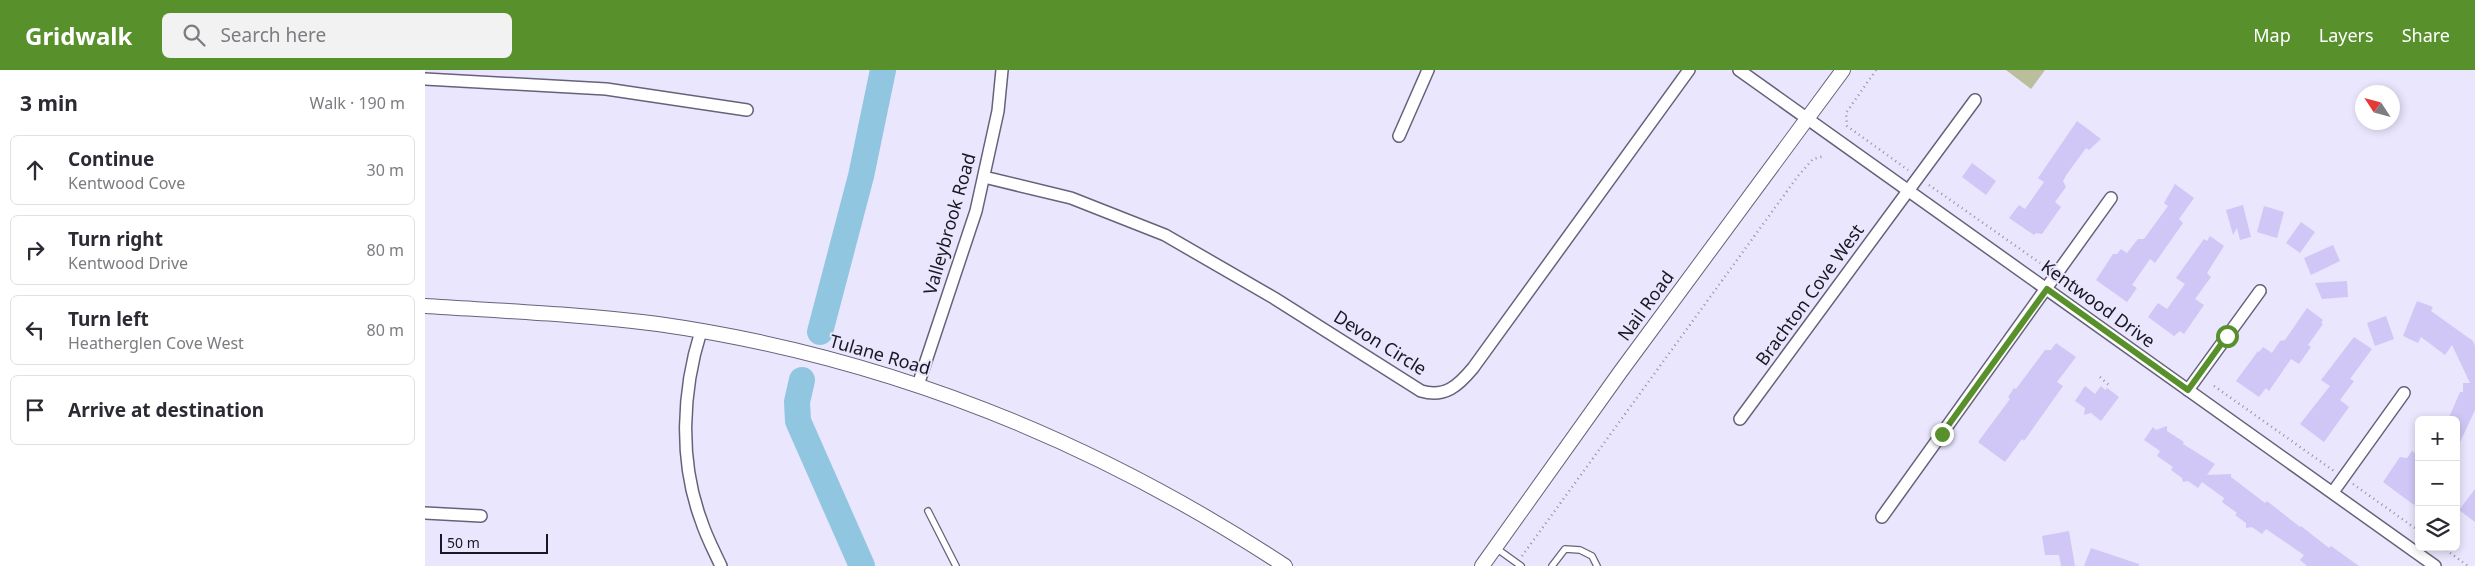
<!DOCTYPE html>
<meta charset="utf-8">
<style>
body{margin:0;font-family:"Noto Sans",sans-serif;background:#f2f2f3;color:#2b2b33}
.controls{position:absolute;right:15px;bottom:15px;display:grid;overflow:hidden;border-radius:8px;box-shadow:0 2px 8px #0003}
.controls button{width:45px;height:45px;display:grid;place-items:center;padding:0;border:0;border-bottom:1px solid #e1e1e2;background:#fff;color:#2b2b33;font:25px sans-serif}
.compass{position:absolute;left:1930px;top:15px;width:45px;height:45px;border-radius:50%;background:#fff;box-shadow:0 2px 8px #0003;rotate:306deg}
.scale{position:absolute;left:15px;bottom:12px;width:108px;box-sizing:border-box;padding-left:5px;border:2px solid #191721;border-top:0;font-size:14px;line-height:18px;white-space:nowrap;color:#191721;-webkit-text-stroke:4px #eae6fd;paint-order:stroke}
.stop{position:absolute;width:15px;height:15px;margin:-11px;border:4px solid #58902c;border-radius:50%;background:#fff}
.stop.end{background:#58902c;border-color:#fff;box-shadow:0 1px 5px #0008}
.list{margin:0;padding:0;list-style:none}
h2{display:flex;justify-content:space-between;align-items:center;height:65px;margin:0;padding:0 20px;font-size:21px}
h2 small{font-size:16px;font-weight:400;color:#7c7c81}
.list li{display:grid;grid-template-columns:32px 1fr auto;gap:15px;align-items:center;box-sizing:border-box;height:70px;margin:0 10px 10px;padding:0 10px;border:1px solid #e1e1e2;border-radius:8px}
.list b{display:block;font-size:19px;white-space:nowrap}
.list p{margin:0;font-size:16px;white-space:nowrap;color:#7c7c81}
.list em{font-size:16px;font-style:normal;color:#7c7c81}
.icon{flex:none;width:28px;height:28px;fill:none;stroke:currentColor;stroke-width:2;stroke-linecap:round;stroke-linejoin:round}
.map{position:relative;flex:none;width:2050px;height:496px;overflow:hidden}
header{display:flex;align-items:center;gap:30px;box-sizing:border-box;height:70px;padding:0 25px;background:#58902c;color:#fff}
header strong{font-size:24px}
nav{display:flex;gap:28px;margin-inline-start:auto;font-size:18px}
.search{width:350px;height:45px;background:#f2f2f3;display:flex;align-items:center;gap:12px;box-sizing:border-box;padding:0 18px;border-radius:8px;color:#7c7c81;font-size:19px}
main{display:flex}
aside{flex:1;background:#fff}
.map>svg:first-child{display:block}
.green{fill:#babe9a}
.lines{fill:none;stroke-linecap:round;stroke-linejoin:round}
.river{stroke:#91c6e0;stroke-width:26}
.building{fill:#d0c7f6}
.service-casing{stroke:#67627a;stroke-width:8}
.minor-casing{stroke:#67627a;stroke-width:14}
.tertiary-casing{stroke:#67627a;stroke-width:16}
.path{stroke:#9491a2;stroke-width:2.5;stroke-dasharray:1 4;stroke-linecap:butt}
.service{stroke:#fff;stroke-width:5.5}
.minor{stroke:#fff;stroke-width:11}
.tertiary{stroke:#fff;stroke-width:14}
.route{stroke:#58902c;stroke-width:6}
.labels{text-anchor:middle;stroke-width:4;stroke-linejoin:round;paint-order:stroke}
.street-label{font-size:18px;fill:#191721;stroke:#eae6fd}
</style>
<header>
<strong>Gridwalk</strong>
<div class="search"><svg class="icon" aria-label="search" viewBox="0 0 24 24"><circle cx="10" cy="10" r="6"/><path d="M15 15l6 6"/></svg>Search here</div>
<nav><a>Map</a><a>Layers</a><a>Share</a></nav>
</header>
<main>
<aside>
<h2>3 min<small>Walk · 190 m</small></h2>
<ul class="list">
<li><svg class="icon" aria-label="ahead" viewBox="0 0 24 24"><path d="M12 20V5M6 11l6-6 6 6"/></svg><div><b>Continue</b><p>Kentwood Cove</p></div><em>30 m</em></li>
<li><svg class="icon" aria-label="right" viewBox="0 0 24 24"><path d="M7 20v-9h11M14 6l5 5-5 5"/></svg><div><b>Turn right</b><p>Kentwood Drive</p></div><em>80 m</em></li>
<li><svg class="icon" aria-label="left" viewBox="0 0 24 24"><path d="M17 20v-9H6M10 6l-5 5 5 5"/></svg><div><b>Turn left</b><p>Heatherglen Cove West</p></div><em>80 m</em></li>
<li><svg class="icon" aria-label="arrive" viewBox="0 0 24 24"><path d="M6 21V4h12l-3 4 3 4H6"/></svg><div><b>Arrive at destination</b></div></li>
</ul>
</aside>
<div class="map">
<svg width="2050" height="496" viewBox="0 0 2050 496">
<rect width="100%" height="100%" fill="#eae6fd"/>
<path class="green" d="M1581 0H1620L1606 19Z"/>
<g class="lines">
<g class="river">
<path d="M395 262 436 106 458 0"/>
<path d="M377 310 372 332 373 351 437 496"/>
</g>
</g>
<g class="building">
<path d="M1652 51 1676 69 1664 80 1661 78 1642 104 1638 111 1641 117 1630 132 1636 137 1617 164 1611 163 1609 165 1584 148 1594 135 1600 139 1619 112 1613 108Z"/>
<path d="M1547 93 1571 111 1561 125 1537 107Z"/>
<path d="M1750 114 1769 128 1754 149 1758 153 1730 193 1725 189 1707 215 1712 218 1702 232 1671 210 1688 184H1692L1696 179 1702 183 1713 169H1719L1743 136 1739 133Z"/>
<path d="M1818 135 1826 167 1815 170 1812 158 1808 165 1801 140Z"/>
<path d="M1839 136 1859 142 1852 168 1832 162Z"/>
<path d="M1876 152 1890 162 1875 183 1861 173Z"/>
<path d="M1785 166 1799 176 1782 203 1786 207 1770 229 1779 235 1759 264 1755 261 1749 266 1723 247 1733 233 1742 239 1760 214 1751 208 1779 169 1782 171Z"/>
<path d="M1908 175 1915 191 1886 205 1879 188Z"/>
<path d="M1922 211 1923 227 1897 229 1890 213Z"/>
<path d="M1992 231 2008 237 2006 241 2048 271 2050 276V340L2031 381V350H2023L2035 322H2038V313H2045L2027 275 2020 285 1996 267 1993 273 1978 266Z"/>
<path d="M1882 238 1898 250 1896 253 1898 254 1883 275 1886 277 1874 294 1866 289 1844 321 1841 318 1834 327 1811 311 1833 281 1834 282 1838 277 1847 283 1855 271 1860 270Z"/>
<path d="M1961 246 1969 269 1950 276 1942 253Z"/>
<path d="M1929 267 1947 279 1925 309 1929 311 1915 330 1924 337 1899 372 1875 354 1905 316 1896 310Z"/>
<path d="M1631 273 1651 287 1632 312 1638 316 1599 371 1597 369 1580 392 1553 372 1585 329 1583 327 1589 318 1591 319 1620 280H1626Z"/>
<path d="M1660 316 1670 324 1676 316 1680 320 1682 318 1694 327 1676 351 1666 343 1659 345 1660 338 1650 331Z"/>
<path d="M1742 356V361L1759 372 1758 374 1790 394 1782 405 1806 404V407L1840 433 1842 431 1875 457 1876 456 1904 478 1906 476 1934 496H1882L1875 490 1879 485 1841 459 1837 464 1827 457 1821 458V453L1810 445 1812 443 1797 432 1799 428 1777 412 1773 418 1763 411 1758 412 1757 408 1746 400 1748 397 1732 386 1735 381 1719 370 1728 357 1731 360Z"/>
<path d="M1987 381 1994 386V428L1989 435 1958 412 1975 387 1982 388Z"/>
<path d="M2050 419V452L2034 440Z"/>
<path d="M1644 461 1650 496H1636L1634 485H1620L1617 466Z"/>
<path d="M1666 478 1714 494V496H1659Z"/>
</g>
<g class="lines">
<defs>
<g id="service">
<path d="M503 441 531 496"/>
<path d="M1071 478 1096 496"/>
<path d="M1127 496 1140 479 1155 480 1167 486 1172 496"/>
</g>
<g id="minor">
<path d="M1314 0 2010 496"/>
<path d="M0 9 181 19 322 40"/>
<path d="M974 66 1003 0"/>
<path d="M559 107 646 128 740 165 849 228 996 321C1020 328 1033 316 1048 298L1264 0"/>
<path d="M276 261C257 321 254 391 276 450 281 466 289 481 296 496"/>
<path d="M493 315 551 141 573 41 577 0"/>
<path d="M1763 320 1835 221"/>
<path d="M1315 349 1550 30"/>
<path d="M1908 422 1979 323"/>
<path d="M0 443 56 446"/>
<path d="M1457 447 1686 128"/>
</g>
<g id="tertiary">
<path d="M0 236C78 241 156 244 233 254 459 286 670 371 860 496"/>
<path d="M1057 496 1196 301 1418 0"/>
</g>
</defs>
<use href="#service" class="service-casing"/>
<use href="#minor" class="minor-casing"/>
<use href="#tertiary" class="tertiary-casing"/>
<g class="path">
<path d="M1451 0 1421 43 1422 56 1483 100"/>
<path d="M1504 115 1615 193"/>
<path d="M1675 307 1686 317"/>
<path d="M1789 316 1909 401"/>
<path d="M1928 414 1994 461"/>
<path d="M2017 477 2043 496"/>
<path d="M1097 486 1373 106 1388 89 1399 86"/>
</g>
<use href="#service" class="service"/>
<use href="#minor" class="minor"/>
<use href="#tertiary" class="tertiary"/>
</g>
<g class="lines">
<path class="route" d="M1517 364 1622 219 1763 320 1802 266"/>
</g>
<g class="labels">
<g class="street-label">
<text transform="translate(525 154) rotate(-74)" y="6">Valleybrook Road</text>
<text transform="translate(1385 225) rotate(-54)" y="6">Brachton Cove West</text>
<text transform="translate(1673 234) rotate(36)" y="6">Kentwood Drive</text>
<text transform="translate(1221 236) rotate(-54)" y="6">Nail Road</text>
<text transform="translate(955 273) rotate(32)" y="6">Devon Circle</text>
<text transform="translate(455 285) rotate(16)" y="6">Tulane Road</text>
</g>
</g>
</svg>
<div class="controls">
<button>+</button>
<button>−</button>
<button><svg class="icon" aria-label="layers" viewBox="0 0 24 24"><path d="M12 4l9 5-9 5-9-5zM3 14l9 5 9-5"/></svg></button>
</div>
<svg class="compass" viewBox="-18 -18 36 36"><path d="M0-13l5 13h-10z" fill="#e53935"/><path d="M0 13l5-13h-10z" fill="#7c7c81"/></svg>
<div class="scale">50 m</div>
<div class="stop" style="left:1802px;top:266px"></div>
<div class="stop end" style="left:1517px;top:364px"></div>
</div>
</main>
